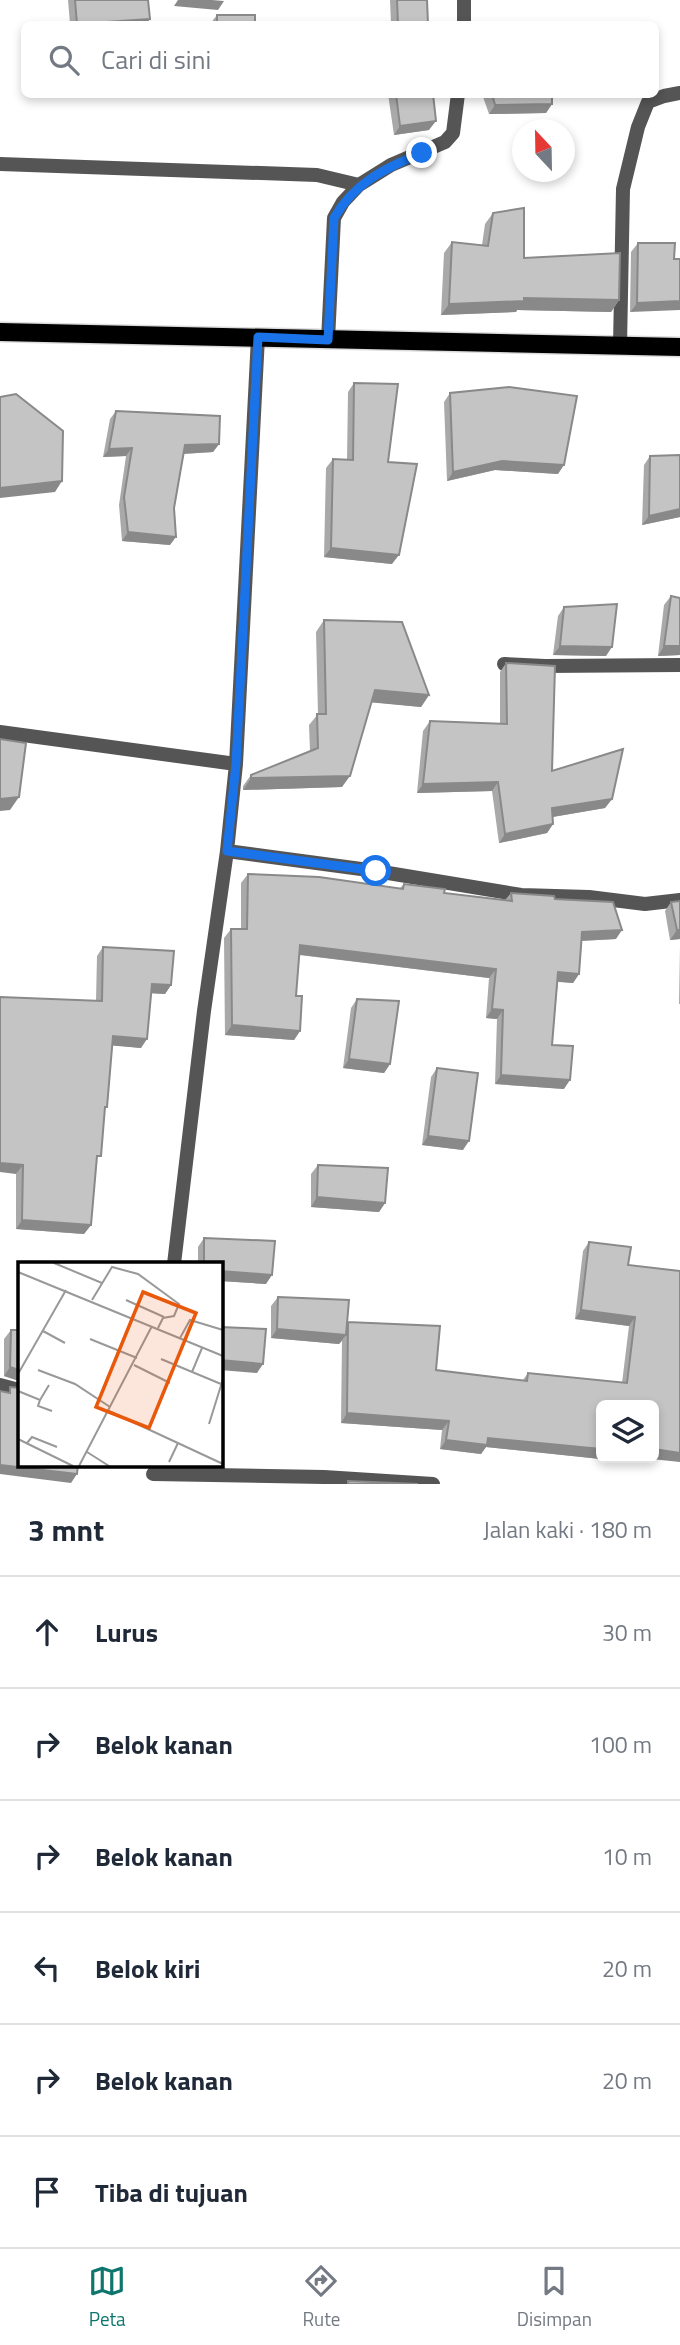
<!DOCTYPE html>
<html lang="id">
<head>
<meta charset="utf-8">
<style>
	body { margin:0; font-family:"Titillium Web",sans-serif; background:#f6f6f7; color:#1f2937 }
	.controls { position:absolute; right:21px; bottom:21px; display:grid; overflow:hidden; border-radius:10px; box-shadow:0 4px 10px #0003 }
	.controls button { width:63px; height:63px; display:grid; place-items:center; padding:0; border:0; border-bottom:2px solid #e0e1e3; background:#fff; color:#1f2937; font:35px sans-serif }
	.compass { position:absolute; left:512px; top:119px; width:63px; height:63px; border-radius:50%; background:#fff; box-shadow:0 4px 10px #0003; rotate:338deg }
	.stop { position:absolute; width:21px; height:21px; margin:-16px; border:5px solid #1a73e8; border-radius:50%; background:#fff }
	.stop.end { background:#1a73e8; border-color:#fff; box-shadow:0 2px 7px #0008 }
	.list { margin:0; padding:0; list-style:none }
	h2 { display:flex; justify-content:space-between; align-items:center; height:91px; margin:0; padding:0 28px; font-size:30px }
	h2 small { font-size:23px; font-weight:400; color:#747a83 }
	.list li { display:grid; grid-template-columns:46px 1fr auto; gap:21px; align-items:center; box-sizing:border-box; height:112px; padding:0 28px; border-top:2px solid #e0e1e3 }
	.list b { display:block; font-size:26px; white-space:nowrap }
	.list em { font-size:23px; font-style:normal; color:#747a83 }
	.icon { flex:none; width:38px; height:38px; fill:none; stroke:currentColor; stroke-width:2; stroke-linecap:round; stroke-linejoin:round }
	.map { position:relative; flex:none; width:680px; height:1484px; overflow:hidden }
	.search { position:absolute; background:#fff; box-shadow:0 4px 10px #0003; left:21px; right:21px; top:21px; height:77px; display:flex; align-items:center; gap:18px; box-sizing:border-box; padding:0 24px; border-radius:10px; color:#747a83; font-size:26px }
	.sheet { height:763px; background:#fff }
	nav { display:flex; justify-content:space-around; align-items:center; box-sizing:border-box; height:98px; border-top:2px solid #e0e1e3; background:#fff; font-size:19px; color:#747a83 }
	nav a { display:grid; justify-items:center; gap:4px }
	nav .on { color:#0f766e }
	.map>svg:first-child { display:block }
</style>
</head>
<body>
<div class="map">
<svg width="680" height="1484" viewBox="0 0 680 1484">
	<rect width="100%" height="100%" fill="#fff"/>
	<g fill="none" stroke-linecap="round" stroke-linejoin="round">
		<g stroke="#dbdbdb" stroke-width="21">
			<path id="primary" d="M 0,332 L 680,347"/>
		</g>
		<path stroke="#555" stroke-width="14" d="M 464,0 L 464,24
			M 0,164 L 317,175 L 359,185
			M 328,340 L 334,218 L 343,202 L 359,185 L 391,165 L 445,142 L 453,133 L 458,94
			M 620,346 L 623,189 L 638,127 L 648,102 L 664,96 L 680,93
			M 504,664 L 545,666 L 680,665
			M 0,732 L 236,764
			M 227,851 L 376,871 L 521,895 L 589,897 L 645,904 L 680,900
			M 174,1264 L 204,1011 L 227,851 L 236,764 L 258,337
			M 0,1385 L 19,1390
			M 153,1474 L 324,1477 L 433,1484"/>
		<use href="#primary" stroke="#000" stroke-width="18"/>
	</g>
	<path fill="#a9a9a9" d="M 68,0 L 148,0 L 146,24 L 70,24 Z
		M 390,0 L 427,0 L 428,24 L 391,24 Z
		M 217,15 L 255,24 L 210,24 Z
		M 388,94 L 433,94 L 429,130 L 394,135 Z
		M 482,94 L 552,94 L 552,104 L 546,113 L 489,114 Z
		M 493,213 L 524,258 L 619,300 L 611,312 L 517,310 L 516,312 L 441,315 L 444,253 L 452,242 L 482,245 L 485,224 Z
		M 638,243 L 674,259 L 630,312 L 631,252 Z
		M 354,383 L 388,462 L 392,564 L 324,557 L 326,468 L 333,459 L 347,460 L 348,392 Z
		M 450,393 L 558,474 L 495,470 L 447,481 L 444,402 Z
		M 116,411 L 219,444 L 213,452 L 184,454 L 174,508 L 170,545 L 122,541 L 119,505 L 126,456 L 103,457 L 110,419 Z
		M 680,455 L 680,517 L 642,525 L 644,465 L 650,456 Z
		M 671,596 L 680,655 L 658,656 L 664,605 Z
		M 564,607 L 606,656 L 553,655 L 558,616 Z
		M 324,620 L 429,695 L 421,707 L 372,702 L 342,787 L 243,790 L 243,786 L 251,775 L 310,751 L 309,725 L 318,714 L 316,632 Z
		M 506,663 L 552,771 L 612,799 L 605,808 L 553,817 L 553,824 L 547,833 L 499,843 L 492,791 L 417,793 L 423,731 L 430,721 L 500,724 L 500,672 Z
		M 248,874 L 400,888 L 404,884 L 444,893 L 505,900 L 511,893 L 555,899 L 616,939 L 582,941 L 579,974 L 573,983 L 558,982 L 552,1045 L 564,1089 L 495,1084 L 497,1019 L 486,1018 L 489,978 L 299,955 L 296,996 L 300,1031 L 294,1040 L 225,1035 L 224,938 L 231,929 L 241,929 L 241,883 Z
		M 671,902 L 680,939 L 670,940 L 665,911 Z
		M 680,946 L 680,1004 L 679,1004 Z
		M 103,947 L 171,985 L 165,994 L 151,993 L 141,1048 L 112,1045 L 104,1110 L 96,1163 L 91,1225 L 84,1234 L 16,1229 L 16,1174 L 96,1001 L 97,956 Z
		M 357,999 L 390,1064 L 384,1073 L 343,1068 L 351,1008 Z
		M 437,1068 L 463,1150 L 422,1145 L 431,1077 Z
		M 318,1165 L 385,1203 L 379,1212 L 311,1207 L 311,1174 Z
		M 204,1238 L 266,1284 L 220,1281 L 220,1264 L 198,1264 L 198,1247 Z
		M 589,1242 L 628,1265 L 654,1405 L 601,1458 L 632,1458 L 629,1462 L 486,1447 L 481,1454 L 440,1449 L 442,1430 L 341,1423 L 342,1341 L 339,1344 L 271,1338 L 271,1306 L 278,1297 L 347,1324 L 348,1322 L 436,1370 L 523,1380 L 528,1373 L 622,1383 L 629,1326 L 575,1319 L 583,1251 Z
		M 11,1330 L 19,1330 L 19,1381 L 4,1376 L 4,1339 Z"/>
	<path fill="#898989" d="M 178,0 L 212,0 L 224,1 L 218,10 L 174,6 Z
		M 150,19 L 146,24 L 80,24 Z
		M 552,104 L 546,113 L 489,114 L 495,105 Z
		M 436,121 L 429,130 L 394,135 L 400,126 Z
		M 524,298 L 619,300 L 611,312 L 517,310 L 516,312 L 441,315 L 449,304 Z
		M 680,301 L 680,310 L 630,312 L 637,303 Z
		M 219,444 L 213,452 L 179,454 L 185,445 Z
		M 132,448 L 126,456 L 103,457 L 109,449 Z
		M 502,461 L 564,465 L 558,474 L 495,470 L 447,481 L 453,472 Z
		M 62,481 L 55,492 L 0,498 L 0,488 Z
		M 680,509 L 680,517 L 642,525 L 649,516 Z
		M 128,532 L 176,537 L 170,545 L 122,541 Z
		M 331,548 L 399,555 L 392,564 L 324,557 Z
		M 560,646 L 612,647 L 606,656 L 553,655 Z
		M 664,646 L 680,646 L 680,655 L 658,656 Z
		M 375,690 L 429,695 L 421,707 L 367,702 Z
		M 350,776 L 342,787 L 243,790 L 251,778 Z
		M 498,782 L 492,791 L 417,793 L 423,784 Z
		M 19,797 L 10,810 L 0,811 L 0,799 Z
		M 612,799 L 605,808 L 546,818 L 552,808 Z
		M 553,824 L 547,833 L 499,843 L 505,834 Z
		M 622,930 L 616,939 L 576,941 L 582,932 Z
		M 677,930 L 680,930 L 680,939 L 670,940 Z
		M 300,945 L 496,969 L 489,978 L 294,954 Z
		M 558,972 L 579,974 L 573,983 L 552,981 Z
		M 152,984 L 171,985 L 165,994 L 146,993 Z
		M 492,1009 L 503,1010 L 497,1019 L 486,1018 Z
		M 232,1025 L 300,1031 L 294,1040 L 225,1035 Z
		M 113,1036 L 147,1039 L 141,1048 L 106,1045 Z
		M 349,1059 L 390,1064 L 384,1073 L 343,1068 Z
		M 501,1075 L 570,1080 L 564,1089 L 495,1084 Z
		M 428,1136 L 469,1141 L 463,1150 L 422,1145 Z
		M 0,1163 L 23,1165 L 16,1174 L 0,1172 Z
		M 317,1197 L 385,1203 L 379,1212 L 311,1207 Z
		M 22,1220 L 91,1225 L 84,1234 L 16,1229 Z
		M 220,1271 L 272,1275 L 266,1284 L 220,1281 Z
		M 581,1310 L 635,1317 L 629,1326 L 575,1319 Z
		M 277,1329 L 346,1335 L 339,1344 L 271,1338 Z
		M 220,1360 L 263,1364 L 257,1373 L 220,1370 Z
		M 10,1367 L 19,1370 L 19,1381 L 4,1376 Z
		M 347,1413 L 449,1421 L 442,1430 L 341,1423 Z
		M 488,1438 L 601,1449 L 601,1458 L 632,1458 L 629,1462 L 486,1447 L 481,1454 L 440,1449 L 446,1440 Z
		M 654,1449 L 680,1453 L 680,1462 L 642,1458 L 654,1458 Z
		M 1,1465 L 77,1474 L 71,1483 L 0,1474 L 0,1466 Z"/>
	<path fill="#c4c4c4" stroke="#898989" stroke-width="2" d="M 75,0 L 148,0 L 150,19 L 77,24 Z
		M 397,0 L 427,0 L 428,24 L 398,24 Z
		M 217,15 L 255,15 L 255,24 L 217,24 Z
		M 396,94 L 433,94 L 436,121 L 400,126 Z
		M 492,94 L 552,94 L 552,104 L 495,105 Z
		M 524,208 L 524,258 L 620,253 L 619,300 L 524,298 L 524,301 L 449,304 L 452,242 L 488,246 L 493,213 Z
		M 638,243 L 675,243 L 674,259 L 680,259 L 680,301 L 637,303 Z
		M 354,383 L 398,384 L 388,462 L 417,464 L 399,555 L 331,548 L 333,459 L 353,460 Z
		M 509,387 L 577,396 L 564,465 L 502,461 L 453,472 L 450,393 Z
		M 16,394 L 63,431 L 62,481 L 0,488 L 0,397 Z
		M 116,411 L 220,416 L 219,444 L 185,445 L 174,508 L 176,537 L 128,532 L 124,497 L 132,448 L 109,449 Z
		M 680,455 L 680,509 L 649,516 L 650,456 Z
		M 671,596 L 680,598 L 680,646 L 664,646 Z
		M 617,604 L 612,647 L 560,646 L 564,607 Z
		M 324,620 L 402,622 L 429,695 L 375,690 L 350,776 L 251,778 L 251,775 L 318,748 L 317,714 L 326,714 Z
		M 506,663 L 555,666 L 552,771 L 623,749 L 612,799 L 552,808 L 553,824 L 505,834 L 498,782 L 423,784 L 430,721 L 507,724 Z
		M 0,739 L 26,743 L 19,797 L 0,799 Z
		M 248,874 L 319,877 L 403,889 L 404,884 L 445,889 L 444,893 L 512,901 L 511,893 L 554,896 L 555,899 L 613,902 L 622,930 L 582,932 L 579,974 L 558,972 L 552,1045 L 573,1046 L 570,1080 L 501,1075 L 503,1010 L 492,1009 L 496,969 L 300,945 L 296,996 L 302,996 L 300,1031 L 232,1025 L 231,929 L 247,929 Z
		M 680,901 L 680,930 L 677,930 L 671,902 Z
		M 103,947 L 174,951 L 171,985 L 152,984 L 147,1039 L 113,1036 L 107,1107 L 105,1107 L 101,1156 L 97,1156 L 91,1225 L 22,1220 L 23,1165 L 0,1163 L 0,997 L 102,1001 Z
		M 357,999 L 399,1001 L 390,1064 L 349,1059 Z
		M 437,1068 L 478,1073 L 469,1141 L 428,1136 Z
		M 318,1165 L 388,1168 L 385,1203 L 317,1197 Z
		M 204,1238 L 275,1241 L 272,1275 L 220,1271 L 220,1264 L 204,1264 Z
		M 589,1242 L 631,1247 L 628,1265 L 680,1271 L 680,1453 L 654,1449 L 654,1405 L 601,1405 L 601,1449 L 488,1438 L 487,1445 L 446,1440 L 449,1421 L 347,1413 L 348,1322 L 440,1326 L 436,1370 L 527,1381 L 528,1373 L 627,1383 L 635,1317 L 581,1310 Z
		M 278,1297 L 349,1300 L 346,1335 L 277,1329 Z
		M 220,1327 L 266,1329 L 263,1364 L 220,1360 Z
		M 11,1330 L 19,1330 L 19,1370 L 10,1367 Z
		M 10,1387 L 19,1388 L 19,1465 L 78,1465 L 77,1474 L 1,1465 L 0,1467 L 0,1391 L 10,1393 Z
		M 348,1481 L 418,1484 L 348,1484 Z"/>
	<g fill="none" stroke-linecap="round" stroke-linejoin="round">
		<path stroke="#1a73e8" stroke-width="9" d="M 376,871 L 227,851 L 236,764 L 258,337 L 328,340 L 334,218 C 354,183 385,168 422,153"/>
	</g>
	<g transform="translate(18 1262)">
		<rect width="205" height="205" fill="#fff"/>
		<path fill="none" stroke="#999" stroke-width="2" d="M 36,1 L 84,21M 0,10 L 205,94M 74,38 L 94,5 L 120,12 L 161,42 L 156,54 L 145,56 L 140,66M 108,38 L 146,55M 25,69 L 47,81M 162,76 L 172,58 L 205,68M 72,77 L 119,96M 143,97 L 203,122M 116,103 L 152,121M 20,108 L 57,122 L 92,145M 174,110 L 184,86M 0,112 L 48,28M 0,129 L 22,138 L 31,123M 22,138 L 20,144 L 34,149M 91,149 L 205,202M 191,162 L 205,117M 0,177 L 55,204M 9,181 L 14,175 L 39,185M 69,190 L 91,204M 151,200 L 160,181M 61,204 L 134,64"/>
		<path fill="#e8590c" fill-opacity="0.15" stroke="#e8590c" stroke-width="3.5" d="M 125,30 L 178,51 L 131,166 L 78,145 Z"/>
		<rect width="205" height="205" fill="none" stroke="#000" stroke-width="3.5"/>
	</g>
</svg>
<div class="controls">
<button><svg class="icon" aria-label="layers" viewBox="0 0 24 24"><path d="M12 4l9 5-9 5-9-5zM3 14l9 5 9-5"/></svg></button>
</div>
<svg class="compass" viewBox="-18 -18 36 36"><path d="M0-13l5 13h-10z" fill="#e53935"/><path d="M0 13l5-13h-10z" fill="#747a83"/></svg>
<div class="stop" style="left:376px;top:871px"></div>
<div class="stop end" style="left:422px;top:153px"></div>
<div class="search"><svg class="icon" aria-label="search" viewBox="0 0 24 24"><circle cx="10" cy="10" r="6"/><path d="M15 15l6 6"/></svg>Cari di sini</div>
</div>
<section class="sheet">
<h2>3 mnt<small>Jalan kaki · 180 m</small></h2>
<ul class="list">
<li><svg class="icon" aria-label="ahead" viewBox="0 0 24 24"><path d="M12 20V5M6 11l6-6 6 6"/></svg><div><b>Lurus</b></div><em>30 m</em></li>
<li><svg class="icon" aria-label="right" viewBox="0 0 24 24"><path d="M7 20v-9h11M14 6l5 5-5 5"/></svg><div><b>Belok kanan</b></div><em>100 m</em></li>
<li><svg class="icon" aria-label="right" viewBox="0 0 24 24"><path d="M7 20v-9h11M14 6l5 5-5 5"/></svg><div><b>Belok kanan</b></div><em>10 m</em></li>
<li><svg class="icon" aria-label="left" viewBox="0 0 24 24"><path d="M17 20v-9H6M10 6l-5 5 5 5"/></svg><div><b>Belok kiri</b></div><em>20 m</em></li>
<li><svg class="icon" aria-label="right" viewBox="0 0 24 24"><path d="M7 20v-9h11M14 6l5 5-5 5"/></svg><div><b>Belok kanan</b></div><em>20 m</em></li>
<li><svg class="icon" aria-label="arrive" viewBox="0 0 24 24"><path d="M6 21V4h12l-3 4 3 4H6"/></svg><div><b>Tiba di tujuan</b></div></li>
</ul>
</section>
<nav>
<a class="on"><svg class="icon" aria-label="map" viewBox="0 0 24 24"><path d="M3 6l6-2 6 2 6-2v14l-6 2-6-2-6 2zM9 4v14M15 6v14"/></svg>Peta</a>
<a><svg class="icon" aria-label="directions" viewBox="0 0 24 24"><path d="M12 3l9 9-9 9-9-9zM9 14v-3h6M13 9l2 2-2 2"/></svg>Rute</a>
<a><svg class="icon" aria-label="saved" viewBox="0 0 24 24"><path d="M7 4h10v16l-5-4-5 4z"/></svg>Disimpan</a>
</nav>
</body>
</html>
